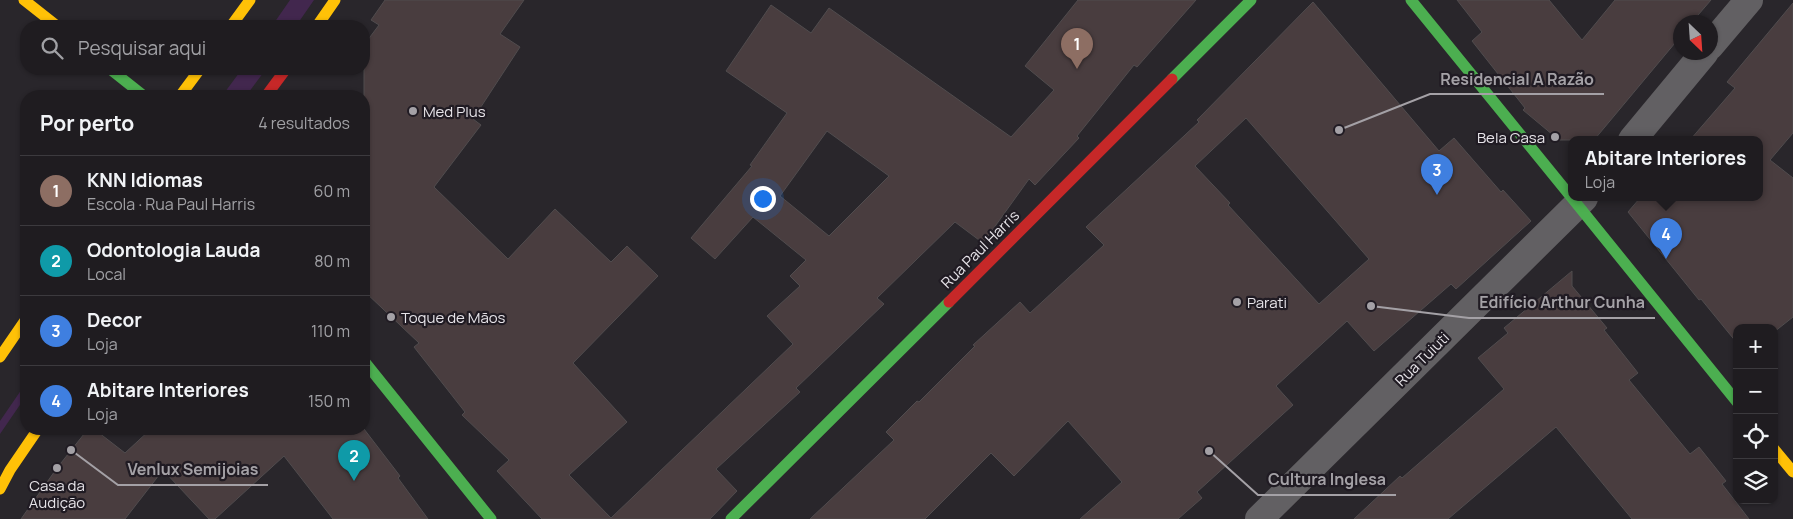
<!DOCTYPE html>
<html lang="pt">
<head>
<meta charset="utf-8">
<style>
	body { margin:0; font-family:Manrope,sans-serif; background:#272529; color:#f1f3f6 }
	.controls { position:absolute; right:15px; bottom:15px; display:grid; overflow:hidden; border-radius:10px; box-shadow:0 1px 4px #0004 }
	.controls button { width:45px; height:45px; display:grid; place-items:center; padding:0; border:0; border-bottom:1px solid #3c3a3e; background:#1f1c20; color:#f1f3f6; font:25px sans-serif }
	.compass { position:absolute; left:1673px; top:15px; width:45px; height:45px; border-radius:50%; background:#1f1c20; box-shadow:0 1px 4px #0004; rotate:155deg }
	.you { position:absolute; left:762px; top:198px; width:18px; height:18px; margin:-12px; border:4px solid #fff; border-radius:50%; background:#1a73e8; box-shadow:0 0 0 8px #1a73e833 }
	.badge { display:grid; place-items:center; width:32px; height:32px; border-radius:50%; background:#a4a1a6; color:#fff; font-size:16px; font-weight:700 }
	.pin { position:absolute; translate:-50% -41px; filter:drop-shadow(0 1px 2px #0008) }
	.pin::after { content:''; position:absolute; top:26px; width:18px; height:15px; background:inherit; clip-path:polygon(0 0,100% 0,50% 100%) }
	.popup { position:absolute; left:1568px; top:136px; width:195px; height:65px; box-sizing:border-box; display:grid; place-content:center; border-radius:10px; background:#1f1c20; filter:drop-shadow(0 1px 4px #0005); font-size:16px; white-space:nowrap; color:#a1a1a5 }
	.popup b { font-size:19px; color:#f1f3f6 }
	.popup::after { content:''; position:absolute; left:50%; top:100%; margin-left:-10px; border:10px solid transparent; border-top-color:#1f1c20 }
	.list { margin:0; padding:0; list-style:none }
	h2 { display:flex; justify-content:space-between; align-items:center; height:65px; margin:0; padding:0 20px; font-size:21px }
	h2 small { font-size:16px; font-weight:400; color:#a1a1a5 }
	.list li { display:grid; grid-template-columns:32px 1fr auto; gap:15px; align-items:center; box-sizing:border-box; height:70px; padding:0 20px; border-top:1px solid #3c3a3e }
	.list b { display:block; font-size:19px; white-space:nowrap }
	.list p { margin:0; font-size:16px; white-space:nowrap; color:#a1a1a5 }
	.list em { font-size:16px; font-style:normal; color:#a1a1a5 }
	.icon { flex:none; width:28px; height:28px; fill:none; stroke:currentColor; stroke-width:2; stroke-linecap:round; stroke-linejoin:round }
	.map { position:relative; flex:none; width:1793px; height:519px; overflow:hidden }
	.search { position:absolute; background:#1f1c20; box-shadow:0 1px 4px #0004; left:20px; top:20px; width:350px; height:55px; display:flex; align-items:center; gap:12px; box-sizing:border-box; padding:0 18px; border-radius:20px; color:#a1a1a5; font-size:19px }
	.panel { position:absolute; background:#1f1c20; box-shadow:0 1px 4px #0004; left:20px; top:90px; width:350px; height:345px; border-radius:20px }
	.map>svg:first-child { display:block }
</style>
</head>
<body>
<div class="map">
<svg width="1793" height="519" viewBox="0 0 1793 519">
	<rect width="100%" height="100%" fill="#29262b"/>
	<path fill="#42274e" d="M 290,0 L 314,0 L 296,26 L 272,26 Z
		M 242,69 L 266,69 L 246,96 L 222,96 Z
		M 26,383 L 26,396 L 0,434 L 0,421 Z"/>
	<path fill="#493d3f" stroke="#504c4e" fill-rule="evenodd" d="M 385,0 L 524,0 L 500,34 L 520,47 L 473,119 L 481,125 L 434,187 L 508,259 L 555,209 L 611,262 L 627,246 L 658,276 L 573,363 L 627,422 L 569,475 L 611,518 L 793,344 L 767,316 L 800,286 L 790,276 L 806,260 L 753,217 L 715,259 L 691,238 L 752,166 L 750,165 L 787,113 L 726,71 L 771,5 L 811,33 L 829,8 L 1011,137 L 1054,90 L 1025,66 L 1078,0 L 1196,0 L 1137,67 L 1134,65 L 1077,136 L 1079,138 L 1035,185 L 1029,179 L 983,243 L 955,222 L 877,298 L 884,304 L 796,388 L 800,392 L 716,469 L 737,491 L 710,519 L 542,519 L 497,471 L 509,460 L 462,415 L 465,412 L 414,347 L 419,343 L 364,291 L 364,45 L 379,25 L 371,20 ZM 827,131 L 889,176 L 829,236 L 780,196 Z
		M 1457,0 L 1549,0 L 1582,40 L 1615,0 L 1711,0 L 1692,22 L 1680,22 L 1680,37 L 1594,140 L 1559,140 L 1523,110 L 1525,108 L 1472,41 L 1482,32 Z
		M 1313,2 L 1439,151 L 1454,138 L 1501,192 L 1503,190 L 1531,221 L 1456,289 L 1451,284 L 1374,351 L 1347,321 L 1276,386 L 1293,405 L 1197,492 L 1202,498 L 1178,519 L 1080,519 L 1122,482 L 1068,421 L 1014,476 L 991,453 L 925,519 L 810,519 L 894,440 L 886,432 L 917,401 L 919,402 L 975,346 L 973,345 L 1020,302 L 1030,313 L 1104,245 L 1086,227 L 1199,122 L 1197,120 ZM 1246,118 L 1369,259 L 1319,304 L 1228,205 L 1230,203 L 1195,166 Z
		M 1793,3 L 1793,133 L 1770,160 L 1793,178 L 1793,317 L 1774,332 L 1774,328 L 1737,328 L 1737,343 L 1701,299 L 1699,300 L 1628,212 L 1640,198 L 1760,198 L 1760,140 L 1690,140 L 1735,88 L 1727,82 Z
		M 1572,271 L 1572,286 L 1607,328 L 1604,330 L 1638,373 L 1629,380 L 1690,454 L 1699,447 L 1726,481 L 1722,484 L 1749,519 L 1632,519 L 1556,427 L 1448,519 L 1354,519 L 1400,476 L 1402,478 L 1504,389 L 1478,358 L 1508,333 L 1504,328 Z
		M 88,429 L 94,429 L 125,453 L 151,429 L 364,429 L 400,476 L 398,478 L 428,519 L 333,519 L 284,456 L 215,519 L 209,519 L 163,470 L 125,519 L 21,519 L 57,468 Z"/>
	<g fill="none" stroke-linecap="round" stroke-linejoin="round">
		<path stroke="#626063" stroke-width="28" d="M 1710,46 L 1749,0
			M 1632,140 L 1705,52
			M 1259,519 L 1584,198"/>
		<path stroke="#4caf50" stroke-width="11" d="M 1411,0 L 1572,198
			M 110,69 L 144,96
			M 1172,79 L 1251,0
			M 1572,198 L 1737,402
			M 364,361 L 491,519
			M 731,519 L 949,302"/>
		<path stroke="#ffc107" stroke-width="11" d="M 24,0 L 57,26
			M 231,26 L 250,0
			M 317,26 L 335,0
			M 180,96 L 200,69
			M 0,357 L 26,319
			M 1774,449 L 1793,472
			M 0,489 L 10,470 L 38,429"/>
		<path stroke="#c62828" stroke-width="11" d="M 266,96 L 286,69
			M 949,302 L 1172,79"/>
	</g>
	<g fill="#a4a1a6" stroke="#201b23" stroke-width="2">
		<circle cx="413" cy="111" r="5"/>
		<circle cx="1555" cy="137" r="5"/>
		<circle cx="1237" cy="302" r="5"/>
		<circle cx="391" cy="317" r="5"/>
		<circle cx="57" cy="468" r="5"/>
	</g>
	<g text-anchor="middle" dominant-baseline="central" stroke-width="4.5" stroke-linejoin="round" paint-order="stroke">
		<g font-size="15" fill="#e6e3e8" stroke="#201b23" text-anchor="start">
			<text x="423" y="111">Med Plus</text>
			<text x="1545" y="137" text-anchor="end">Bela Casa</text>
			<text x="1247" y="302">Parati</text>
			<text x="401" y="317">Toque de Mãos</text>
			<text x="57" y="485" text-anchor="middle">Casa da<tspan x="57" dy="17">Audição</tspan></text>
		</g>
		<g font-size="15" fill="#e6e3e8" stroke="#201b23">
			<text transform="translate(980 249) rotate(-45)">Rua Paul Harris</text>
			<text transform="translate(1422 359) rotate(-45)">Rua Tuiuti</text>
		</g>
	</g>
	<path fill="none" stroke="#a4a1a6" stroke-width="2" d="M1339 130L1430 94H1604M1371 306L1469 318H1655M71 450L118 485H268M1209 451L1258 495H1396"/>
	<g fill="#a4a1a6" stroke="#201b23" stroke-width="2">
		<circle cx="1339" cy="130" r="5"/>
		<circle cx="1371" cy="306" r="5"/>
		<circle cx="71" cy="450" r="5"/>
		<circle cx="1209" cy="451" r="5"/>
	</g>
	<g font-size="16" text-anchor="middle" font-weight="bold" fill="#a4a1a6" stroke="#201b23" stroke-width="4.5" stroke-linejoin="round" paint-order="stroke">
		<text x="1517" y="85">Residencial A Razão</text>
		<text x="1562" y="308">Edifício Arthur Cunha</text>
		<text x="193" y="475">Venlux Semijoias</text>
		<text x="1327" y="485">Cultura Inglesa</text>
	</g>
</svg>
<div class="controls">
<button>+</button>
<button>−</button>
<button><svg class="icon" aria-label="locate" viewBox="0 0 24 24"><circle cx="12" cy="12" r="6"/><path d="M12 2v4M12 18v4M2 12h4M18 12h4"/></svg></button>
<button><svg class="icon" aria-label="layers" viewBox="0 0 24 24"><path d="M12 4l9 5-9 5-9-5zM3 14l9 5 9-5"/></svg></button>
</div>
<svg class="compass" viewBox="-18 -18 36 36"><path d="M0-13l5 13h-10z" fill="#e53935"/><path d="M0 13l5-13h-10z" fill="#a1a1a5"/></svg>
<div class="you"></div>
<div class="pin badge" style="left:1077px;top:69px;background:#8d6e63">1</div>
<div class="pin badge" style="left:354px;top:481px;background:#0f9aa8">2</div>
<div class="pin badge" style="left:1437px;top:195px;background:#3f7fe0">3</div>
<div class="pin badge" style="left:1666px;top:259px;background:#3f7fe0">4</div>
<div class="popup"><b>Abitare Interiores</b>Loja</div>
<div class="search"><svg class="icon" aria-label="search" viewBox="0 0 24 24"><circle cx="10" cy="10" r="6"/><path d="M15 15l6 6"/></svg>Pesquisar aqui</div>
<section class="panel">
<h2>Por perto<small>4 resultados</small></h2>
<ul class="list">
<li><span class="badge" style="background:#8d6e63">1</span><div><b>KNN Idiomas</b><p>Escola · Rua Paul Harris</p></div><em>60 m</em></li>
<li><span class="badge" style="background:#0f9aa8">2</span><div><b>Odontologia Lauda</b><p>Local</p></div><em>80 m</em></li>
<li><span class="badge" style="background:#3f7fe0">3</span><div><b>Decor</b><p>Loja</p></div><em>110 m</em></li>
<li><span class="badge" style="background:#3f7fe0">4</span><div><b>Abitare Interiores</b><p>Loja</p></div><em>150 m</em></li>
</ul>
</section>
</div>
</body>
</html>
